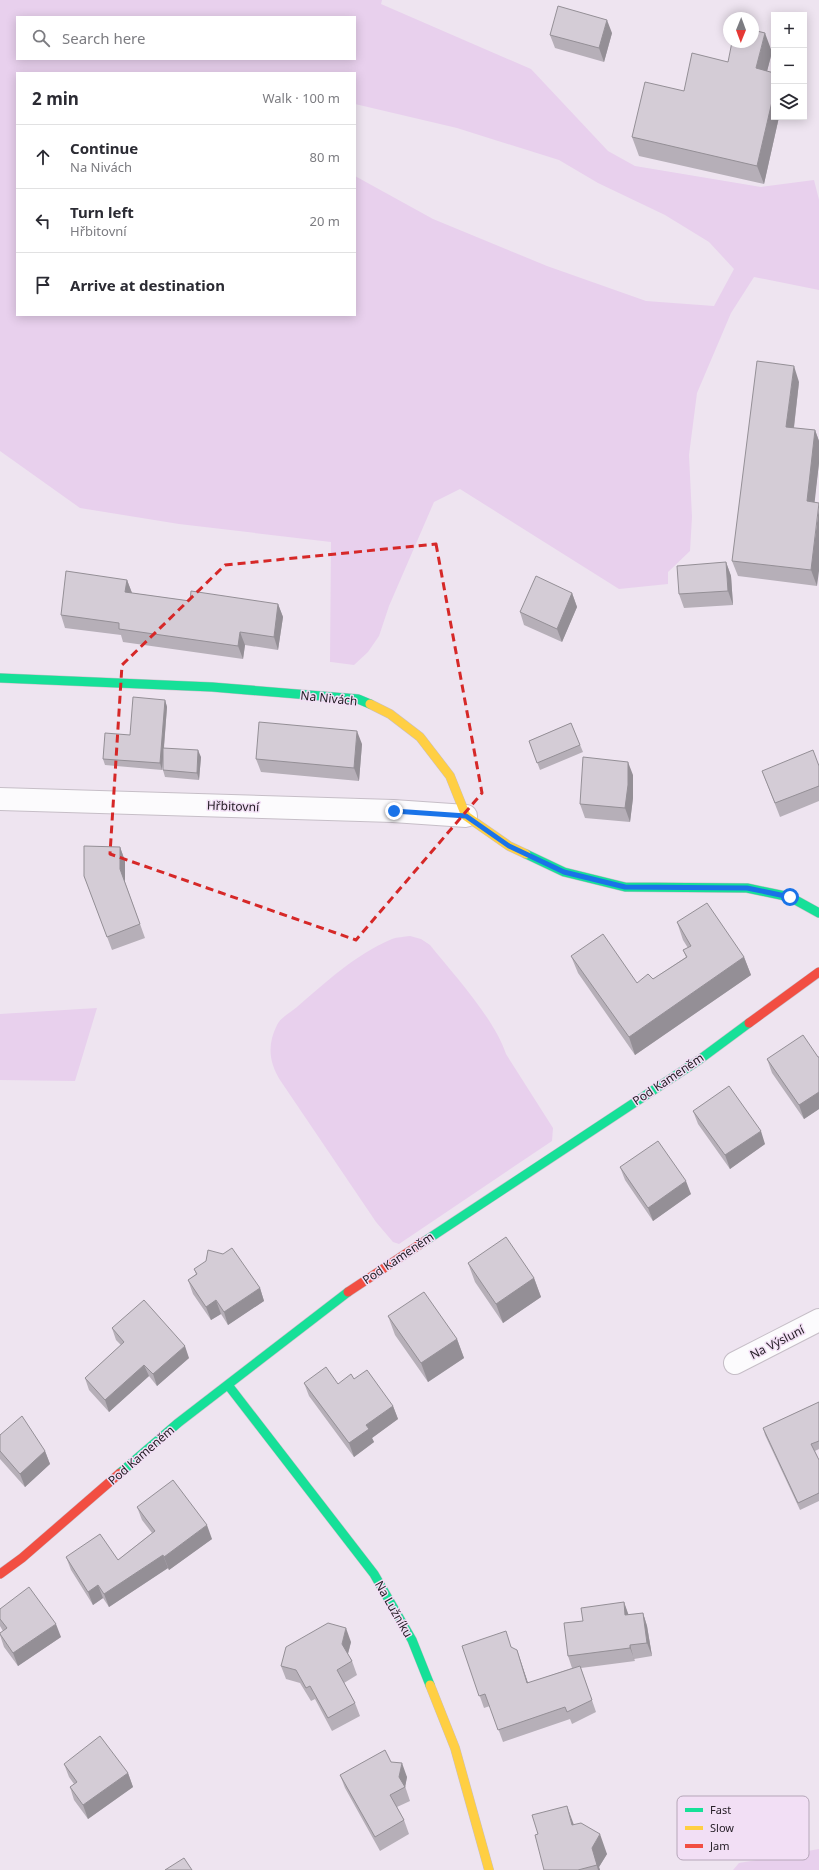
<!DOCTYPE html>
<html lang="en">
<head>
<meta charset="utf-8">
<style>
	body { margin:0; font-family:"Noto Sans",sans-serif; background:#f2f2f3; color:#2b2b33 }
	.controls { position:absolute; right:12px; top:12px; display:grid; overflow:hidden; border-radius:0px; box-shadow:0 2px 10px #0003 }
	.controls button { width:36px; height:36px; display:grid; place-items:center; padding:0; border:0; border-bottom:1px solid #e1e1e2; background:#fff; color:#2b2b33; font:20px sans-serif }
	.compass { position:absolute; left:723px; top:12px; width:36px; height:36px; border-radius:50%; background:#fff; box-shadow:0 2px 10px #0003; rotate:181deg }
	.stop { position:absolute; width:12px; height:12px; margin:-9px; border:3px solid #1a73e8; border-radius:50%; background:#fff }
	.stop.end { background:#1a73e8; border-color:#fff; box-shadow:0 1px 4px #0008 }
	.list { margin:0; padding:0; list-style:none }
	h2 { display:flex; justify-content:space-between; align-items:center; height:52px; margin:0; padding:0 16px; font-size:17px }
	h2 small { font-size:13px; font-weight:400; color:#7c7c81 }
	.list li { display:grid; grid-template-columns:26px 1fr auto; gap:12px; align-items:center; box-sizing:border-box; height:64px; padding:0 16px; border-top:1px solid #e1e1e2 }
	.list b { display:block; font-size:15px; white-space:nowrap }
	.list p { margin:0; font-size:13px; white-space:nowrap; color:#7c7c81 }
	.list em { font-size:13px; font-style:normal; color:#7c7c81 }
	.icon { flex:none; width:22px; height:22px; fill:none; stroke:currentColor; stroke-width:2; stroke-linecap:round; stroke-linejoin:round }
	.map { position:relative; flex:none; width:819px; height:1870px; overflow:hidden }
	.search { position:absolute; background:#fff; box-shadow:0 2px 10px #0003; left:16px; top:16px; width:340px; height:44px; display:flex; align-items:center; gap:10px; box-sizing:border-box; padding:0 14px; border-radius:0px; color:#7c7c81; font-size:15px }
	.panel { position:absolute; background:#fff; box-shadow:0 2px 10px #0003; left:16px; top:72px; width:340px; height:244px; border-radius:0px }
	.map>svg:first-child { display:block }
</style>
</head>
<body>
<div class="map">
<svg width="819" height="1870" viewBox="0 0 819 1870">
	<rect width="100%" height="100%" fill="#eee4f0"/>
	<path fill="#e8d0ed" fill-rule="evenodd" d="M 0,0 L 382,0 L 381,4 L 531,69 L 608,151 L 635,166 L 761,187 L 814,180 L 819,200 L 819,290 L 754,277 L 731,313 L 697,393 L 689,455 L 692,517 L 690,551 L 668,572 L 668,584 L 619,589 L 460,489 L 434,502 L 389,606 L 379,636 L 368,652 L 354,665 L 331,662 L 330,662 L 331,542 L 179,524 L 80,508 L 0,451 ZM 17,17 L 355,17 L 355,59 L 17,59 ZM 17,73 L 355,73 L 355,104 L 457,128 L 559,160 L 598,183 L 665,215 L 709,242 L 734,269 L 714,306 L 646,301 L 547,266 L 433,219 L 355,176 L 355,315 L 17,315 Z
		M 410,936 L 421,939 L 430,945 C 454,975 494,1018 506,1054 L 553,1128 L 552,1141 L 399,1244 L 393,1242 L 376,1222 L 280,1080 C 269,1062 267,1045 277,1025 C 280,1018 291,1012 297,1007 C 326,982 356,954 392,939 C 397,937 404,937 410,936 Z
		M 97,1008 L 75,1081 L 0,1080 L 0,1014 Z
		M 819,1849 L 819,1870 L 733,1870 L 739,1863 Z"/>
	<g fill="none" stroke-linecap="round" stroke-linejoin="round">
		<g stroke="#c6bec7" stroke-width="24">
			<path id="street" d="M 0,799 L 393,811 L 466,816
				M 735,1363 L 819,1320"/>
		</g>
		<g stroke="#c6bec7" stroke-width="10">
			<path id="fast" d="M 0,678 L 212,687 L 358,699 L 370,704
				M 526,854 L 564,872 L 625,887 L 747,888 L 790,897 L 819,913
				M 425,1241 L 699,1060 L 749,1023
				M 228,1385 L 374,1574 L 412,1640 L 430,1685
				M 120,1473 L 178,1423 L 348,1292"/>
		</g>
		<g stroke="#c6bec7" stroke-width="10">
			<path id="slow" d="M 370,704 L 390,714 L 420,737 L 450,776 L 466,816 L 509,846 L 526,854
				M 430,1685 L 455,1748 L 489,1870"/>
		</g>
		<g stroke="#c6bec7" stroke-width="10">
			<path id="jam" d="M 749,1023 L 819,972
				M 348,1292 L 425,1241
				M 0,1574 L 22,1558 L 120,1473"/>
		</g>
		<use href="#street" stroke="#fcfbfd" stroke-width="22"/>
		<use href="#fast" stroke="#16e098" stroke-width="9"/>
		<use href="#slow" stroke="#ffcf43" stroke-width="9"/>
		<use href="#jam" stroke="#f24e42" stroke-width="9"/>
	</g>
	<path fill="#b6afb8" d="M 612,33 L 604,62 L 555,48 L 550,35 Z
		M 772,52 L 767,71 L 774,117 L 779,117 L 764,184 L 639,156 L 632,137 L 684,91 L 728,62 Z
		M 799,382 L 794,428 L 815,430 L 819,441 L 819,463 L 814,502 L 817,586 L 738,576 L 732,561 Z
		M 726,562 L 731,576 L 733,605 L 684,608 L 679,594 Z
		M 127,580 L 132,593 L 190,601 L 278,604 L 283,617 L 278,650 L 245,645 L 243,659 L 123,642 L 121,635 L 65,628 L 61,615 Z
		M 572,593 L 577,607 L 562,642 L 524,625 L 520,612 Z
		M 165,700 L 167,707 L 164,748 L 201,757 L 199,780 L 165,777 L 163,770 L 163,759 L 162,770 L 105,765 L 103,759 L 130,735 Z
		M 571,723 L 583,752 L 540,770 L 529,741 Z
		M 362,744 L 359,781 L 261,772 L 256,759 Z
		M 819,766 L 819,801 L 780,817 L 762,771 Z
		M 633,775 L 633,798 L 630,822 L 585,818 L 580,804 Z
		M 120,847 L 125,861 L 125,882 L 145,938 L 112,950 L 84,876 Z
		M 677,922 L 744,957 L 751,975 L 635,1055 L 578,973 L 571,956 L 637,983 L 653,979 L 686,957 L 683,950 L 688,948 L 683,940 Z
		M 818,1057 L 819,1057 L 819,1109 L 804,1119 L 772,1073 L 767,1059 Z
		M 693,1111 L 765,1144 L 730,1169 L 698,1124 Z
		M 620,1167 L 691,1194 L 653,1221 L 625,1180 Z
		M 468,1263 L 534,1278 L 541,1297 L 503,1323 L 475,1282 Z
		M 194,1269 L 260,1288 L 264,1301 L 228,1325 L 221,1314 L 211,1320 L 193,1294 L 188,1280 L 196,1274 Z
		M 388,1316 L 457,1339 L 464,1358 L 428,1382 L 395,1335 Z
		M 112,1328 L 189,1358 L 157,1386 L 149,1376 L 109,1412 L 89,1390 L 85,1378 L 121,1345 L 116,1340 Z
		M 354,1379 L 393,1406 L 398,1419 L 372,1438 L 374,1442 L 354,1457 L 309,1396 L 304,1383 L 338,1384 Z
		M 819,1402 L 819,1449 L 815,1451 L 819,1460 L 819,1501 L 800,1510 L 765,1435 L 763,1428 Z
		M 0,1435 L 45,1451 L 50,1464 L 25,1487 L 0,1459 Z
		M 137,1507 L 212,1539 L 169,1570 L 168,1568 L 109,1607 L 103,1598 L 93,1605 L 71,1570 L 66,1557 L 118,1560 L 152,1533 L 142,1520 Z
		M 624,1602 L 628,1615 L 643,1613 L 647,1626 L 652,1656 L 634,1659 L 635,1661 L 581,1668 L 596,1712 L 572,1724 L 570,1719 L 503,1742 L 490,1706 L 484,1708 L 462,1646 L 511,1648 L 517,1650 L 528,1683 L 572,1668 L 568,1656 L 583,1621 Z
		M 0,1609 L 61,1637 L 18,1666 L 4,1647 L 0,1635 L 0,1633 L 3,1631 L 0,1626 Z
		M 351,1642 L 348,1654 L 352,1661 L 357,1675 L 344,1683 L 355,1703 L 360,1716 L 332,1731 L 315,1699 L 311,1701 L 300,1683 L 286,1679 L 281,1666 Z
		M 391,1762 L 407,1777 L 405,1786 L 410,1801 L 397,1807 L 404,1820 L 409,1834 L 380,1851 L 345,1788 L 340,1775 Z
		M 64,1764 L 128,1773 L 133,1787 L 88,1819 L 74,1800 L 70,1787 L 74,1784 L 69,1777 Z
		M 574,1825 L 607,1854 L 599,1867 L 600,1870 L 544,1870 Z"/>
	<path fill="#948f96" d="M 607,20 L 612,33 L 604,62 L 599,48 Z
		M 765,33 L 772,52 L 763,87 L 756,68 Z
		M 774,93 L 774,117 L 779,117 L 764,184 L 757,166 Z
		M 794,366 L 799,382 L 792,443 L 786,427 Z
		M 815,430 L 819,441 L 819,463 L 813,517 L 807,501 Z
		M 819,507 L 819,571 L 817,586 L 811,570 Z
		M 726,562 L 731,576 L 733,605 L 728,591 Z
		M 127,580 L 132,593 L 130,605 L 125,592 Z
		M 572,593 L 577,607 L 562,642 L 557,629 Z
		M 278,604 L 283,617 L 278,650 L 274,637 Z
		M 240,632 L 245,645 L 243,659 L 238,646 Z
		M 165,700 L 167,707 L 162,770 L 160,763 Z
		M 357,731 L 362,744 L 359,781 L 354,768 Z
		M 198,750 L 201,757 L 199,780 L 197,773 Z
		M 628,762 L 633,775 L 633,798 L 630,822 L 625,808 Z
		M 120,847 L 125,861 L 125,883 L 120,869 Z
		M 744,957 L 751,975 L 635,1055 L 629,1037 Z
		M 819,1092 L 819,1109 L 804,1119 L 799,1105 Z
		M 761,1131 L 765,1144 L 730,1169 L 725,1155 Z
		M 686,1181 L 691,1194 L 653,1221 L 648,1208 Z
		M 534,1278 L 541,1297 L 503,1323 L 496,1304 Z
		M 260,1288 L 264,1301 L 228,1325 L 224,1312 Z
		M 216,1300 L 221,1314 L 211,1320 L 206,1307 Z
		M 457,1339 L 464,1358 L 428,1382 L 421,1363 Z
		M 185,1346 L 189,1358 L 157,1386 L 153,1374 Z
		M 144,1365 L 149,1376 L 109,1412 L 105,1400 Z
		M 393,1406 L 398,1419 L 372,1438 L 374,1442 L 354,1457 L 349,1443 L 366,1425 Z
		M 45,1451 L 50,1464 L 25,1487 L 20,1474 Z
		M 207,1525 L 212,1539 L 169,1570 L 164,1557 Z
		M 163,1555 L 168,1568 L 109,1607 L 104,1594 Z
		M 98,1585 L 103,1598 L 93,1605 L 88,1592 Z
		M 624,1602 L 629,1616 L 625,1615 Z
		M 643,1613 L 647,1626 L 652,1656 L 647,1643 Z
		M 56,1624 L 61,1637 L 18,1666 L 13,1653 Z
		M 346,1628 L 351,1642 L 347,1657 L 342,1644 Z
		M 630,1645 L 634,1659 L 635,1661 L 630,1648 Z
		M 517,1650 L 532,1695 L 527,1683 Z
		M 402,1763 L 407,1777 L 405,1788 L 399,1777 Z
		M 128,1773 L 133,1787 L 88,1819 L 83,1805 Z
		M 567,1806 L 574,1825 L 572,1825 Z
		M 600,1834 L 607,1854 L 599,1867 L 600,1870 L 598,1870 L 592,1848 Z"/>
	<path fill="#d4ccd6" stroke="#948f96" d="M 558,6 L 607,20 L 599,48 L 550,35 Z
		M 753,30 L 765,33 L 756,68 L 774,73 L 774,93 L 757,166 L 632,137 L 645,82 L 684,91 L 692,53 L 728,62 L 732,42 L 753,42 Z
		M 757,361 L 794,366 L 786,427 L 815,430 L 807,501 L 819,503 L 811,570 L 732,561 Z
		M 726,562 L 728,591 L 679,594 L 677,566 Z
		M 66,571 L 127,580 L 125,592 L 190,601 L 191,591 L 278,604 L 274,637 L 240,632 L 238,646 L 119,629 L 119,623 L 61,615 Z
		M 536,576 L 572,593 L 557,629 L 520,612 Z
		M 133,697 L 165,700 L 160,763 L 103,759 L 105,733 L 130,735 Z
		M 259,722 L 357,731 L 354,768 L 256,759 Z
		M 571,723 L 580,745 L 537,763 L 529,741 Z
		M 163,748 L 198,750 L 197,773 L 163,770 Z
		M 813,750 L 819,766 L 819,786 L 775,803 L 762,771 Z
		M 583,757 L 628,762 L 628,785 L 625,808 L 580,804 Z
		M 84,846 L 120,847 L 120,869 L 140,924 L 107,937 L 84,876 Z
		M 707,903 L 744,957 L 629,1037 L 571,956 L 603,934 L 637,983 L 648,974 L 653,979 L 687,957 L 683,950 L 691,946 L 677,922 Z
		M 803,1035 L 818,1057 L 819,1057 L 819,1092 L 799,1105 L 767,1059 Z
		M 729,1086 L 761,1131 L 725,1155 L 693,1111 Z
		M 658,1141 L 686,1181 L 648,1208 L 620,1167 Z
		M 506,1237 L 534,1278 L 496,1304 L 468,1263 Z
		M 232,1248 L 260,1288 L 224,1312 L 216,1300 L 206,1307 L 188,1280 L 197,1274 L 194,1269 L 206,1261 L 208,1250 L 223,1254 Z
		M 424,1292 L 457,1339 L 421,1363 L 388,1316 Z
		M 144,1300 L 185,1346 L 153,1374 L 144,1365 L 105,1400 L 85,1378 L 124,1342 L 112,1328 Z
		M 326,1367 L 338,1384 L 351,1374 L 354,1379 L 367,1370 L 393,1406 L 366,1425 L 369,1429 L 349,1443 L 304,1383 Z
		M 819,1402 L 819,1441 L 811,1444 L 819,1460 L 819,1493 L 798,1503 L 763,1428 Z
		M 22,1416 L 45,1451 L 20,1474 L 0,1451 L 0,1435 Z
		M 173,1480 L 207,1525 L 164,1557 L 163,1555 L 104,1594 L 98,1585 L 88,1592 L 66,1557 L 100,1534 L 118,1560 L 155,1531 L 137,1507 Z
		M 29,1587 L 56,1624 L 13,1653 L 0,1634 L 0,1633 L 7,1628 L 0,1619 L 0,1609 Z
		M 624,1602 L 625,1615 L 643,1613 L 647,1643 L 630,1645 L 630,1648 L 568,1656 L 564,1623 L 583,1621 L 581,1608 Z
		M 328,1623 L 346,1628 L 342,1644 L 352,1661 L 337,1670 L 355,1703 L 328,1718 L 310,1686 L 306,1688 L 296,1670 L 281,1666 L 286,1647 Z
		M 506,1631 L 511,1647 L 517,1650 L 527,1683 L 580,1666 L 592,1700 L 567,1712 L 565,1707 L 498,1730 L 485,1694 L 479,1696 L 462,1646 Z
		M 100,1736 L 128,1773 L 83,1805 L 70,1787 L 77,1782 L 64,1764 Z
		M 385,1750 L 391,1762 L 402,1763 L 399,1777 L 405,1787 L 390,1795 L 404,1820 L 375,1837 L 340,1775 Z
		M 567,1806 L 572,1825 L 581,1823 L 600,1834 L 592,1848 L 597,1865 L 578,1870 L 544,1870 L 535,1835 L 538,1834 L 532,1815 Z
		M 184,1858 L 192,1870 L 165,1870 Z"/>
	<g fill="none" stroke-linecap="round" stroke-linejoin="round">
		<path stroke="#1a73e8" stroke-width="5" d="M 394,811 L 466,816 L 509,846 L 564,872 L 625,887 L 747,888 L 790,897"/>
	</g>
	<path fill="none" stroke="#d62828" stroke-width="3" stroke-dasharray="8 5" stroke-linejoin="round" d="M 436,544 L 482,793 L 356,940 L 110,854 L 122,665 L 225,565 Z"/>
	<g text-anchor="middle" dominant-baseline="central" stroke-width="3" stroke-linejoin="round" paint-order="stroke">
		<g font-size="12" fill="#272028" stroke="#f2dff5">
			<text transform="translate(329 698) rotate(6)">Na Nivách</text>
			<text transform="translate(233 806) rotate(2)">Hřbitovní</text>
			<text transform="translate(668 1079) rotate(-34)">Pod Kameněm</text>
			<text transform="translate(398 1258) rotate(-34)">Pod Kameněm</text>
			<text transform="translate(777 1342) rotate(-27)">Na Výsluní</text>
			<text transform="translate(141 1455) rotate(-41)">Pod Kameněm</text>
			<text transform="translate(394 1609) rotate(60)">Na Lužníku</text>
		</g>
	</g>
	<rect x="677" y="1796" width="132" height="64" rx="6" fill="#f2dff5" stroke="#b5a6b8" stroke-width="1"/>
	<rect x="685" y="1808" width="18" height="4" fill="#16e098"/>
	<rect x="685" y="1826" width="18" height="4" fill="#ffcf43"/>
	<rect x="685" y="1844" width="18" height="4" fill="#f24e42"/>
	<g font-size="11" fill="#272028">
		<text x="710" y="1814">Fast</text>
		<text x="710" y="1832">Slow</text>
		<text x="710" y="1850">Jam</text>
	</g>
</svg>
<div class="controls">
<button>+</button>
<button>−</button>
<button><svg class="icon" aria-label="layers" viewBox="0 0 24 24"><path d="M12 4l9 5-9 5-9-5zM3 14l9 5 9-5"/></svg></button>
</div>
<svg class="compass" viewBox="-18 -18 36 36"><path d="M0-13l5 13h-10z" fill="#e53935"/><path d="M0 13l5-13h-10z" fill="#7c7c81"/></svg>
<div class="stop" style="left:790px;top:897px"></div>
<div class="stop end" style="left:394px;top:811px"></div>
<div class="search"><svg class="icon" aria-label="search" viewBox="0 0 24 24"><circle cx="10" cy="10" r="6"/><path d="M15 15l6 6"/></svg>Search here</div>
<section class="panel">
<h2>2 min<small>Walk · 100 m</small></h2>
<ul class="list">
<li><svg class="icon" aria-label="ahead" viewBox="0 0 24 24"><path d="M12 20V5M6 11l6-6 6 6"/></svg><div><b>Continue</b><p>Na Nivách</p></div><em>80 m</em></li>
<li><svg class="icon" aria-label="left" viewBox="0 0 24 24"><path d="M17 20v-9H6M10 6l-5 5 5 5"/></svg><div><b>Turn left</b><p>Hřbitovní</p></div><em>20 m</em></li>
<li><svg class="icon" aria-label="arrive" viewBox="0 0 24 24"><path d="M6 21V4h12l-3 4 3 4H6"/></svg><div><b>Arrive at destination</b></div></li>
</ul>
</section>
</div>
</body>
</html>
